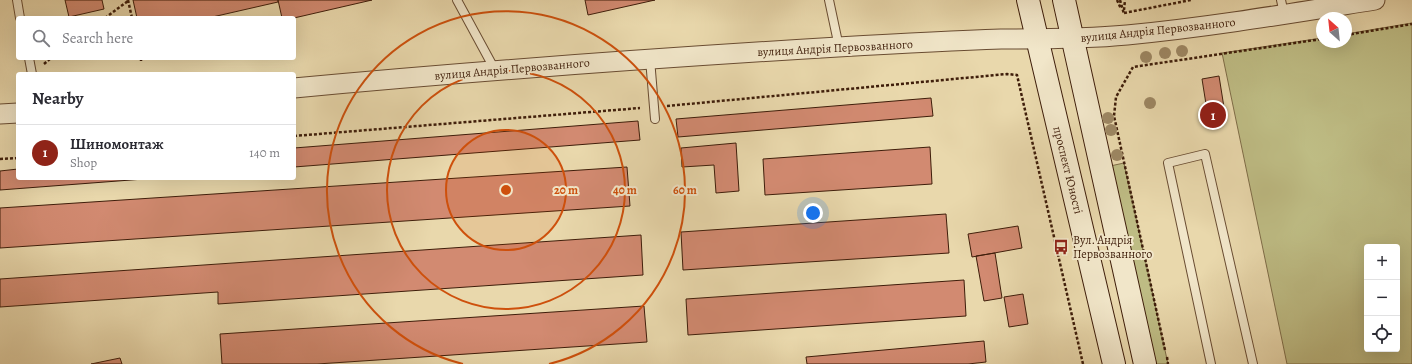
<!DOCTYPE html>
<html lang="en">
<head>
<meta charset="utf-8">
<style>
	body { margin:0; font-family:Alegreya,serif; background:#f7f7f7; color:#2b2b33 }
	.controls { position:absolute; right:12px; bottom:12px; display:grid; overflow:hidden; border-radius:4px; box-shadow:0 4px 16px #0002 }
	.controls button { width:36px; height:36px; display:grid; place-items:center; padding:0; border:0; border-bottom:1px solid #e1e1e2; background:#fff; color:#2b2b33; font:20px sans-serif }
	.compass { position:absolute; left:1316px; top:12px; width:36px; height:36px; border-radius:50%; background:#fff; box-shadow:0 4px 16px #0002; rotate:333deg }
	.you { position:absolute; left:813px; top:213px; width:14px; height:14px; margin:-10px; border:3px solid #fff; border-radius:50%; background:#1a73e8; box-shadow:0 0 0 6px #1a73e833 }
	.badge { display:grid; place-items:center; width:26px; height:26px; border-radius:50%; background:#8f2418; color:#fff; font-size:13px; font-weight:700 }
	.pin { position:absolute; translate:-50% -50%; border:2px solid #fff; box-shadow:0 1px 4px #0006 }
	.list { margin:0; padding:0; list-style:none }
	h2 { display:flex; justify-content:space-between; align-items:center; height:52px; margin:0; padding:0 16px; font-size:17px }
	h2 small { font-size:13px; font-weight:400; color:#7c7c81 }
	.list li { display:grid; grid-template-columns:26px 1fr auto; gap:12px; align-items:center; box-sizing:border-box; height:56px; padding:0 16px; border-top:1px solid #e1e1e2 }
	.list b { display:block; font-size:15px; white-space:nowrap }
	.list p { margin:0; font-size:13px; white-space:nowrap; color:#7c7c81 }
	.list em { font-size:13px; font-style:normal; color:#7c7c81 }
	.icon { flex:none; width:22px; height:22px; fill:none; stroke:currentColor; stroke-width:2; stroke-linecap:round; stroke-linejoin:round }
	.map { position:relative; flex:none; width:1412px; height:364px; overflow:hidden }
	.search { position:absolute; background:#fff; box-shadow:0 4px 16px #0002; left:16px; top:16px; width:280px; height:44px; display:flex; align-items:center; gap:10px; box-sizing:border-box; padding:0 14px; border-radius:4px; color:#7c7c81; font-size:15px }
	.panel { position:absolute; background:#fff; box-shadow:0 4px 16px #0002; left:16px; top:72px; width:280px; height:108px; border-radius:4px }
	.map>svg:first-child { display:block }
</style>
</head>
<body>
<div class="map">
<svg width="1412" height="364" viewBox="0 0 1412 364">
	<rect width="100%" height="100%" fill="#e9d8ac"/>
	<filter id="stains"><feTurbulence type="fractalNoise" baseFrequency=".005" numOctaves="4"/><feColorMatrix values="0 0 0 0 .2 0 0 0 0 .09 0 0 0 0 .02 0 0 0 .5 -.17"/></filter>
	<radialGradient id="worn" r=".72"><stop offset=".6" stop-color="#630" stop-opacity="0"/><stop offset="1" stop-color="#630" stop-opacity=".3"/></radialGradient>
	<path fill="#bebc84" stroke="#7e6c47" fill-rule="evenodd" d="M 1412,23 L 1412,364 L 1287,364 L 1222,53 L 1322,38 L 1322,42 L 1346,42 L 1346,34 ZM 1367,247 L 1397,247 L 1397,349 L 1367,349 Z
		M 1124,163 L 1168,364 L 1145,364 L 1101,168 Z"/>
	<path fill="#d28a71" stroke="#3e1d0a" d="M 65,0 L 102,0 L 104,9 L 69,17 Z
		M 133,0 L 278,0 L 278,2 L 208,18 L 137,18 Z
		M 278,0 L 372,0 L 294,18 L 282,18 Z
		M 585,0 L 655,0 L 588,15 Z
		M 1219,76 L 1226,120 L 1209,123 L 1202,79 Z
		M 931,98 L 933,116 L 678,137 L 676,119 Z
		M 638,121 L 640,140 L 294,167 L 294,148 Z
		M 736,143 L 739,191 L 716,193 L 714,165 L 682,167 L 681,148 Z
		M 930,147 L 932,184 L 765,195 L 763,159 Z
		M 627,167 L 630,206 L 0,248 L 0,208 Z
		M 18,169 L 18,178 L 157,178 L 0,190 L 0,171 Z
		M 946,214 L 949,253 L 683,270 L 681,232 Z
		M 1018,226 L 1022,248 L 972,257 L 968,234 Z
		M 641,235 L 643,275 L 218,304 L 218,292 L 0,307 L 0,279 Z
		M 995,253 L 1002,298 L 984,301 L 976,256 Z
		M 964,280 L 966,316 L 688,335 L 686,299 Z
		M 1023,294 L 1028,324 L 1009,327 L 1004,297 Z
		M 644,306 L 647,342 L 317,364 L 222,364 L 220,334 Z
		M 984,341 L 986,362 L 968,364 L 807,364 L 806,357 Z
		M 120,358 L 122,364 L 91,364 Z"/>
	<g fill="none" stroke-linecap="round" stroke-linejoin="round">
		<g stroke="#694c32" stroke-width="10">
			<path id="service" d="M 17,0 L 20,18
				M 457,0 L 495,70
				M 829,0 L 839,47
				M 1281,0 L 1284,14
				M 29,58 L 32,74
				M 650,59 L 655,119
				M 1211,364 L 1168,163 L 1205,154 L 1253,364"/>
		</g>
		<g stroke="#694c32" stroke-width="21">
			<path id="tertiary" d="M 294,88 C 475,71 656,58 838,47 C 892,44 947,41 1001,39 C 1043,39 1085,39 1127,35 C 1210,27 1293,13 1375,0
				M 0,114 L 18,113"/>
		</g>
		<g stroke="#3e1d0a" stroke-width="24">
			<path id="secondary" d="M 1028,0 L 1114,364
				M 1064,0 L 1145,364"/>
		</g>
		<path stroke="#3e1d0a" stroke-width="2.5" stroke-dasharray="3 2" stroke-linecap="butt" d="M 128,0 L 132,18
			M 1117,0 L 1121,9
			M 1120,0 L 1124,14
			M 1124,10 L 1125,0
			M 1124,13 L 1191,0
			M 105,18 L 128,1
			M 1346,35 L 1412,24
			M 141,58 L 141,62
			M 44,64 L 51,58
			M 667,106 L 1007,74 L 1017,75 L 1083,364
			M 294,136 L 640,108
			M 0,159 L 18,158
			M 1165,350 L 1114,116 L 1116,97 L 1133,67 L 1322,39
			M 1167,357 L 1168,364"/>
		<use href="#service" stroke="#f1e6c9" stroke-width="8"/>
		<use href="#tertiary" stroke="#f1e6c9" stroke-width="19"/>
		<use href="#secondary" stroke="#f1e6c9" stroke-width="22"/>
	</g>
	<g fill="#9d8763">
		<circle cx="1182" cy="51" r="6"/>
		<circle cx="1165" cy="53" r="6"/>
		<circle cx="1146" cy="57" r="6"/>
		<circle cx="1150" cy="103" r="6"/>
		<circle cx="1108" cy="118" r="6"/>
		<circle cx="1111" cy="130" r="6"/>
		<circle cx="1117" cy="155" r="6"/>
	</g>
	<circle cx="506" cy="190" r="60" fill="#ce500c" fill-opacity=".12"/>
	<g fill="none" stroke="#ce500c" stroke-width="2">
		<circle cx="506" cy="190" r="60"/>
		<circle cx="506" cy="190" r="119"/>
		<path d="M463 364A179 179 0 1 1 549 364"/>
	</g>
	<defs>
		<g id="bus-bare" transform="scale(1.2)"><path d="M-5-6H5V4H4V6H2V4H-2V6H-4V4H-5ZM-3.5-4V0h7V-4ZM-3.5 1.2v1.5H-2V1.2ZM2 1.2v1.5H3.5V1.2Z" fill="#8f2418" stroke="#f1e6c9" stroke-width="2.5" paint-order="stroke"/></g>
	</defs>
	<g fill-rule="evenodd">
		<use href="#bus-bare" x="1061" y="247"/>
	</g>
	<g text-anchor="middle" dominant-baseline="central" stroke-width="4" stroke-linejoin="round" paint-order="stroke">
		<g font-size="12" fill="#3e1d0a" stroke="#f1e6c9">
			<text transform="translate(1158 30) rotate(-6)">вулиця Андрія Первозванного</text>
			<text transform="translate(835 48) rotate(-3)">вулиця Андрія Первозванного</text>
			<text transform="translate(512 69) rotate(-5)">вулиця Андрія Первозванного</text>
			<text transform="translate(1068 170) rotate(76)">проспект Юності</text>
		</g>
		<g font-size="12" fill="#3e1d0a" stroke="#f1e6c9" text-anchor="start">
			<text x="1073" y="240">Вул. Андрія<tspan x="1073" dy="14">Первозванного</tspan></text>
		</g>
	</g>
	<circle cx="506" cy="190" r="6" fill="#ce500c" stroke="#f1e6c9" stroke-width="2"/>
	<g font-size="12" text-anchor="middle" font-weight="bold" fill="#ce500c" stroke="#f1e6c9" stroke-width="4" stroke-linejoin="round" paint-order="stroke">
		<text x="566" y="194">20 m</text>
		<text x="625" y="194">40 m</text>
		<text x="685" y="194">60 m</text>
	</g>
	<rect width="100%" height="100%" filter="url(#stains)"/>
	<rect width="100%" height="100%" fill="url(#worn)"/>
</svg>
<div class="controls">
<button>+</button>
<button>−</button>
<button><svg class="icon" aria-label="locate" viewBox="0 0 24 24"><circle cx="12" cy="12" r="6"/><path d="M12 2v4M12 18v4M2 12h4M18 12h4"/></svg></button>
</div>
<svg class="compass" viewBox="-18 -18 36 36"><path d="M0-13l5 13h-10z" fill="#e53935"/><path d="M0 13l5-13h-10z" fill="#7c7c81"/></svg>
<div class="you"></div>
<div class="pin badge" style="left:1213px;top:115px">1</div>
<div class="search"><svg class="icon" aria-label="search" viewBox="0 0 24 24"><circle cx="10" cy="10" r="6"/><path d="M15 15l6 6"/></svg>Search here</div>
<section class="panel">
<h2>Nearby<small></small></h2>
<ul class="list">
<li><span class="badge">1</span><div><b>Шиномонтаж</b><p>Shop</p></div><em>140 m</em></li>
</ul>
</section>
</div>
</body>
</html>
